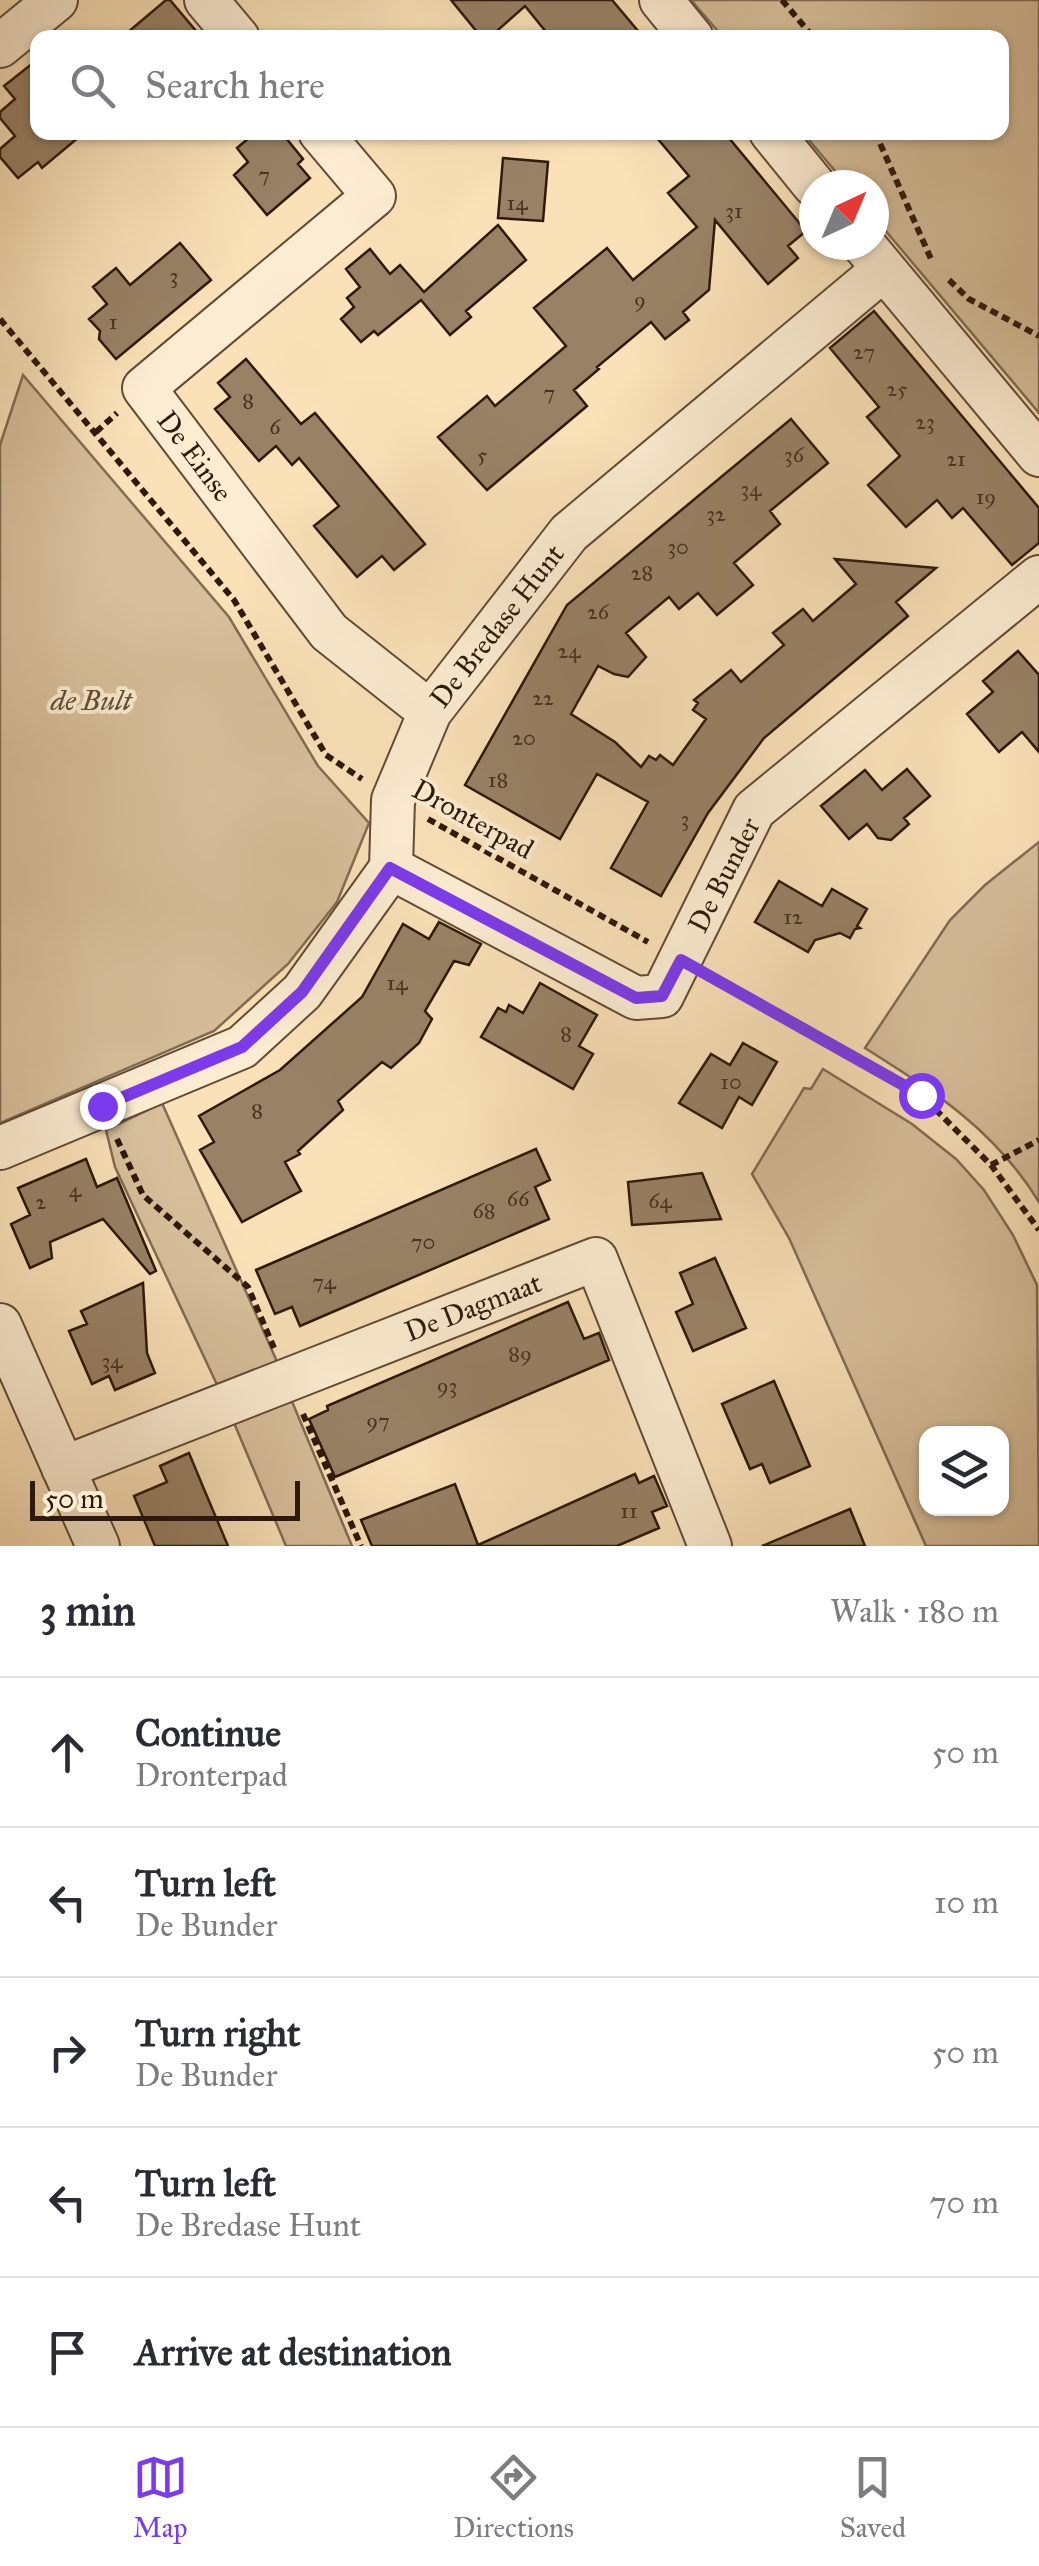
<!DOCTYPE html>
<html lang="en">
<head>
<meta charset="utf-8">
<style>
	body { margin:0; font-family:"IM FELL Great Primer",serif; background:#f2f2f3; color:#2b2b33 }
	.controls { position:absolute; right:30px; bottom:30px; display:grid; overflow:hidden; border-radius:20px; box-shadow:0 2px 8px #0004 }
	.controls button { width:90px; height:90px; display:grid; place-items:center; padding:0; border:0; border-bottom:2px solid #e1e1e2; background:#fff; color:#2b2b33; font:50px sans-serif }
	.compass { position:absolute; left:799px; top:170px; width:90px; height:90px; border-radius:50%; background:#fff; box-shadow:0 2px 8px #0004; rotate:44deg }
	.scale { position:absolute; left:30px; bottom:25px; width:270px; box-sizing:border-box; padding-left:10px; border:5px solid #2e190c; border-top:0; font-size:28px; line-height:35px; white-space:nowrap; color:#2e190c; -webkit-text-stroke:8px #fcecd1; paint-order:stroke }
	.stop { position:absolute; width:30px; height:30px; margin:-22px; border:8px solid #7c3aed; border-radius:50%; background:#fff }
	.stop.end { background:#7c3aed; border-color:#fff; box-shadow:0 2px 10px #0008 }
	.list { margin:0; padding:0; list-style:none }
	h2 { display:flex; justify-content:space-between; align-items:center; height:130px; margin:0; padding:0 40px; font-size:42px }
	h2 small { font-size:32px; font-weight:400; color:#7c7c81 }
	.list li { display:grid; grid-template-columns:65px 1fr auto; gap:30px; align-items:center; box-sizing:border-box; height:150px; padding:0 40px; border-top:2px solid #e1e1e2 }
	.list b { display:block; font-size:38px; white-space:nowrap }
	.list p { margin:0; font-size:32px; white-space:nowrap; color:#7c7c81 }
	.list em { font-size:32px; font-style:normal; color:#7c7c81 }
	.icon { flex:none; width:55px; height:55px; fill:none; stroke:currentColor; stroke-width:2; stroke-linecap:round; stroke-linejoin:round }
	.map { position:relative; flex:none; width:1039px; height:1546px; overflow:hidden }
	.search { position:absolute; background:#fff; box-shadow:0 2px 8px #0004; left:30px; right:30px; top:30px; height:110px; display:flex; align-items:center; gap:25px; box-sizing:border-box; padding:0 35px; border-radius:20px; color:#7c7c81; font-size:38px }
	.sheet { height:880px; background:#fff }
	nav { display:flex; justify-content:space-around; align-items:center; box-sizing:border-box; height:140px; border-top:2px solid #e1e1e2; background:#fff; font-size:28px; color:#7c7c81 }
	nav a { display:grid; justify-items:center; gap:5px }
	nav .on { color:#7c3aed }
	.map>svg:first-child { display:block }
</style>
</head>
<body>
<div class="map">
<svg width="1039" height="1546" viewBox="0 0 1039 1546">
	<rect width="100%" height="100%" fill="#fae1b8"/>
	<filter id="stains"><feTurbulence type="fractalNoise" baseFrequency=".002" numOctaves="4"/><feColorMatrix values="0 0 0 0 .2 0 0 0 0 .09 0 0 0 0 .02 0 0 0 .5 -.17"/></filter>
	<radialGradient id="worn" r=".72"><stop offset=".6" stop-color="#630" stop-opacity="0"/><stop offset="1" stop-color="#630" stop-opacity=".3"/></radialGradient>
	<path fill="#d7bf9b" stroke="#826c54" stroke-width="2.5" fill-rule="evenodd" d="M 691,0 L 1039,0 L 1039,413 L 874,217 L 874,185 L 847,185 L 803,133 L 1002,132 L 1002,38 L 723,37 Z
		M 23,375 L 229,617 L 318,766 L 369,823 L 337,902 L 288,964 L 214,1031 L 0,1123 L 0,445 Z
		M 1039,842 L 1039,1202 C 994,1129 936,1093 865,1048 L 950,920 L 985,885 Z
		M 823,1069 L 912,1124 L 956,1159 L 984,1190 L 1013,1235 L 1037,1285 L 1039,1546 L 926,1546 L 789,1238 L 752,1174 L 804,1088 L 811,1089 ZM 926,1434 L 1002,1434 L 1002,1509 L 926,1509 Z
		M 162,1103 L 279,1366 L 219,1389 L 115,1167 L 106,1130 Z
		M 291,1399 L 352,1546 L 286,1546 L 234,1423 Z"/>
	<path fill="#988165" stroke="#2e190c" stroke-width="2.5" d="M 166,0 L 170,0 L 202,38 L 121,38 Z
		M 451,0 L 612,0 L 644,38 L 551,38 L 525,6 L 489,38 L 482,38 Z
		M 38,59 L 38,132 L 85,132 L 42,168 L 38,162 L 18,178 L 0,157 L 0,149 L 15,136 L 0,118 L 0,112 L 15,99 L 4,86 Z
		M 256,132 L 281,132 L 303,159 L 298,164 L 310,178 L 267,215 L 234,175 L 248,162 L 237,148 Z
		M 652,132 L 724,132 L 806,231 L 788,246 L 798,258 L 768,284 L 715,220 L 709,290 L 683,312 L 689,320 L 665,339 L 651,322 L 597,367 L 599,369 L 574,390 L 587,406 L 487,490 L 438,437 L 487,396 L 495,406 L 566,346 L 534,308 L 607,248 L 633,280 L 697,227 L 668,193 L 689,176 Z
		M 503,158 L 548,162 L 543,221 L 498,218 Z
		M 498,225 L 526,260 L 466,311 L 471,317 L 450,335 L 421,300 L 378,335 L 374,331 L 361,342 L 341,319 L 354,307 L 347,298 L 360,287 L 346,269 L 370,249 L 390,274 L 400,265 L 424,292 Z
		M 180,243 L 211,280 L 116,359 L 99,339 L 100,331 L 89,319 L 107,304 L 93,287 L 116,268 L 130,285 Z
		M 874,311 L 1039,508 L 1039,543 L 1012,565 L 963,508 L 952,518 L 937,500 L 906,527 L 868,485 L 900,456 L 867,417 L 879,407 L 830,348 Z
		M 246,359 L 301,424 L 315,413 L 425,544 L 394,570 L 382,556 L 357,577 L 314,526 L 339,506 L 299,458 L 292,465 L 276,446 L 259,461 L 215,409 L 230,397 L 218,383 Z
		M 791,419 L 828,463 L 770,511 L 780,524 L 734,563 L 753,585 L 717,615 L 698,593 L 679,609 L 669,597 L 626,633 L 646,657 L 628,677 L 614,674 L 598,666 L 571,714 L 615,742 L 641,767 L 649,756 L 656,760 L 660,755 L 673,765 L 706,719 L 693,710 L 698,703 L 694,700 L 731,670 L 741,682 L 784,645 L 773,633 L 803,609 L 813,621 L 856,584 L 835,559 L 936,568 L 896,602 L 908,616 L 764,738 L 708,813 L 661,896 L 611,868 L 648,802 L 597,774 L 560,839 L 465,785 L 567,605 Z
		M 1018,651 L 1039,675 L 1039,752 L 1022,732 L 999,752 L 967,714 L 993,692 L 983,681 Z
		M 907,769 L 930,796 L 904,818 L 909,824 L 891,840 L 878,838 L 867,824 L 849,839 L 821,806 L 865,770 L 882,790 Z
		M 779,881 L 822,906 L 832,889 L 867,909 L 857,926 L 860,928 L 855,929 L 850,938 L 840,933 L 815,940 L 808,952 L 755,922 Z
		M 439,922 L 481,944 L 469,965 L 454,961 L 425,1011 L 432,1019 L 419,1043 L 391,1068 L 382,1062 L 338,1101 L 343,1110 L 298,1151 L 300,1154 L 285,1162 L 301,1191 L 242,1222 L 200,1150 L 214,1142 L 199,1116 L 280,1070 L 362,997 L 403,924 L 429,939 Z
		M 540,983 L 597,1015 L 579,1046 L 593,1054 L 573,1089 L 481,1037 L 498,1008 L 506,1012 L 509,1005 L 523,1013 Z
		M 743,1043 L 777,1062 L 752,1105 L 739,1097 L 722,1128 L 679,1103 L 711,1054 L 730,1065 Z
		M 536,1149 L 550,1180 L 535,1187 L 549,1219 L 300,1326 L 292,1307 L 275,1314 L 256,1270 Z
		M 86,1159 L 97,1187 L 117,1178 L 156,1271 L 150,1274 L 103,1219 L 50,1242 L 52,1258 L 30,1268 L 11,1224 L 30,1215 L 18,1188 Z
		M 702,1173 L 721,1219 L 632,1225 L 628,1182 Z
		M 715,1258 L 746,1328 L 693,1351 L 676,1312 L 693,1304 L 680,1273 Z
		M 143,1283 L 147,1353 L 155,1373 L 115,1390 L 109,1376 L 92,1384 L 69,1331 L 87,1324 L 81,1311 Z
		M 568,1302 L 584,1339 L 599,1333 L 609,1360 L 335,1477 L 309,1419 L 328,1410 L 327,1406 Z
		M 774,1381 L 810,1466 L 770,1483 L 762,1464 L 750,1469 L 722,1404 Z
		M 189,1453 L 201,1482 L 228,1546 L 155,1546 L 134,1496 L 167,1482 L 160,1466 Z
		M 635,1474 L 639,1483 L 654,1476 L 667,1506 L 652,1512 L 659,1528 L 617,1546 L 372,1546 L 361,1520 L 455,1484 L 478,1545 Z
		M 850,1509 L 865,1546 L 762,1546 Z"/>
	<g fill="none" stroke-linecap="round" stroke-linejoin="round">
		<g stroke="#614b37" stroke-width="46">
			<path id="minor" d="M 206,0 L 238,38
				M 661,0 L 692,38
				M 0,46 L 56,0
				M 320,132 L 374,196 L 144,388 L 329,632 L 430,712
				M 771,132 L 814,185
				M 864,245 L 1039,455
				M 391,868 L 636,998 L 662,996 L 754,810 L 1039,577
				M 0,1148 L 242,1047 L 302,992 L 391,868 L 393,800 L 430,712 L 569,533 L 884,269
				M 0,1325 L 98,1546
				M 63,1468 L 596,1259 L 710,1546"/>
		</g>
		<path stroke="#2e190c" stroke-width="6" stroke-dasharray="8 5" stroke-linecap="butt" d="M 782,0 L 814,38
			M 875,132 L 931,259
			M 949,280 L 969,299 L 1039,336
			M 0,319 L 234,600 L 326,755 L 362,779
			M 96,432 L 117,413
			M 428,819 L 648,942
			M 712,978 L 921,1095 L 991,1165 L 1039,1230
			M 117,1139 L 143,1195 L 248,1287 L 274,1348
			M 991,1165 L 1039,1140
			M 303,1414 L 361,1546"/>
		<use href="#minor" stroke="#fcecd1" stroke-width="42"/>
	</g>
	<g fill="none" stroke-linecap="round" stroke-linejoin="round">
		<path stroke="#7c3aed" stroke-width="12" d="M 102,1106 L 242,1047 L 302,992 L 390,868 L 636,998 L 662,996 L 681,960 L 921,1095"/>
	</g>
	<g text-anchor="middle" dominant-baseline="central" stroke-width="8" stroke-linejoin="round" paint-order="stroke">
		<g font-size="22" fill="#483322">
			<text x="264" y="174">7</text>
			<text x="517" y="202">14</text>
			<text x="734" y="210">31</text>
			<text x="174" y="275">3</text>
			<text x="640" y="299">9</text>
			<text x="113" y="321">1</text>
			<text x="864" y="351">27</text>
			<text x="897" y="388">25</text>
			<text x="549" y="392">7</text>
			<text x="248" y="400">8</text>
			<text x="925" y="421">23</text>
			<text x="275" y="426">6</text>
			<text x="482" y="454">5</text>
			<text x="794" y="454">36</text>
			<text x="956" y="458">21</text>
			<text x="751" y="488">34</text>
			<text x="986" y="496">19</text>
			<text x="716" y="513">32</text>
			<text x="678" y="546">30</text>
			<text x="642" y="572">28</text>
			<text x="598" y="611">26</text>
			<text x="569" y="650">24</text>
			<text x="543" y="697">22</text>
			<text x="524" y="737">20</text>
			<text x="498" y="779">18</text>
			<text x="685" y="818">3</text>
			<text x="793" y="916">12</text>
			<text x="397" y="982">14</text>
			<text x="566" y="1033">8</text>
			<text x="731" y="1081">10</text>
			<text x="257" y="1110">8</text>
			<text x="75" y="1189">4</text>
			<text x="518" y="1198">66</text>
			<text x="660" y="1200">64</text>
			<text x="41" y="1201">2</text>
			<text x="484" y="1210">68</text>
			<text x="423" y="1241">70</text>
			<text x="324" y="1281">74</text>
			<text x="520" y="1353">89</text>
			<text x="112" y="1360">34</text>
			<text x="447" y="1385">93</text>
			<text x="378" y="1420">97</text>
			<text x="629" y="1510">11</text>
		</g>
		<g font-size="28" fill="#2e190c" stroke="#fcecd1">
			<text transform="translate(195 456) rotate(53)">De Einse</text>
			<text transform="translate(497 626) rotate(-52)">De Bredase Hunt</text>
			<text transform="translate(473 819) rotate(29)">Dronterpad</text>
			<text transform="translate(724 875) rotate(-63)">De Bunder</text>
			<text transform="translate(473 1307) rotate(-21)">De Dagmaat</text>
		</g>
		<g font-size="28" font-style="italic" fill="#614b37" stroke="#fcecd1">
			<text x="91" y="700">de Bult</text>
		</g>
	</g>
	<rect width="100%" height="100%" filter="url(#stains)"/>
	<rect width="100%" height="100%" fill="url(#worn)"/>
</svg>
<div class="controls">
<button><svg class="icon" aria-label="layers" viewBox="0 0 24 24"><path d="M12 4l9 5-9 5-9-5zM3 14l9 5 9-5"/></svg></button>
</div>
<svg class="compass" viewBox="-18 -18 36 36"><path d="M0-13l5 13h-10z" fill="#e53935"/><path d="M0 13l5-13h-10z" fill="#7c7c81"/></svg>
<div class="scale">50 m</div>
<div class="stop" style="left:921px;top:1095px"></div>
<div class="stop end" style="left:102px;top:1106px"></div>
<div class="search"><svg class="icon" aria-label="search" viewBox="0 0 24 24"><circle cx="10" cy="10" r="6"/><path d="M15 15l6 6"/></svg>Search here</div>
</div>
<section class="sheet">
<h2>3 min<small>Walk · 180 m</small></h2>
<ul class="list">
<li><svg class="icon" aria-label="ahead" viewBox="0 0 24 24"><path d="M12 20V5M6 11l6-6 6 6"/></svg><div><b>Continue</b><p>Dronterpad</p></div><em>50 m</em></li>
<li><svg class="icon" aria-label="left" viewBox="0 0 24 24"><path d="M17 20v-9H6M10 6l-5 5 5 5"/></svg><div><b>Turn left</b><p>De Bunder</p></div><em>10 m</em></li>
<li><svg class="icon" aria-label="right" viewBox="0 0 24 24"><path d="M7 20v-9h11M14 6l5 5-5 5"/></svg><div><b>Turn right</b><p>De Bunder</p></div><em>50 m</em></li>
<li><svg class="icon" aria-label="left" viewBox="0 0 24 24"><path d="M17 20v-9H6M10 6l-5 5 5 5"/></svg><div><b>Turn left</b><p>De Bredase Hunt</p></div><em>70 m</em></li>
<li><svg class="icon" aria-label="arrive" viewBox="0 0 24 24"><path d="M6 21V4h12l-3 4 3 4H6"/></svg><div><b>Arrive at destination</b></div></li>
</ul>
</section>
<nav>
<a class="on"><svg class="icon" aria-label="map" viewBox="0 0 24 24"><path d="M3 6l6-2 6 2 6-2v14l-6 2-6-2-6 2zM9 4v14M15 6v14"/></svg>Map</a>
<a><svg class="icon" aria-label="directions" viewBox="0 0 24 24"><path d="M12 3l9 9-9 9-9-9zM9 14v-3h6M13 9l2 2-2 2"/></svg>Directions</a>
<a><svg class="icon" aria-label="saved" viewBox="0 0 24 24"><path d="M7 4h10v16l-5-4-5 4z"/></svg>Saved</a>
</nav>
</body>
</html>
